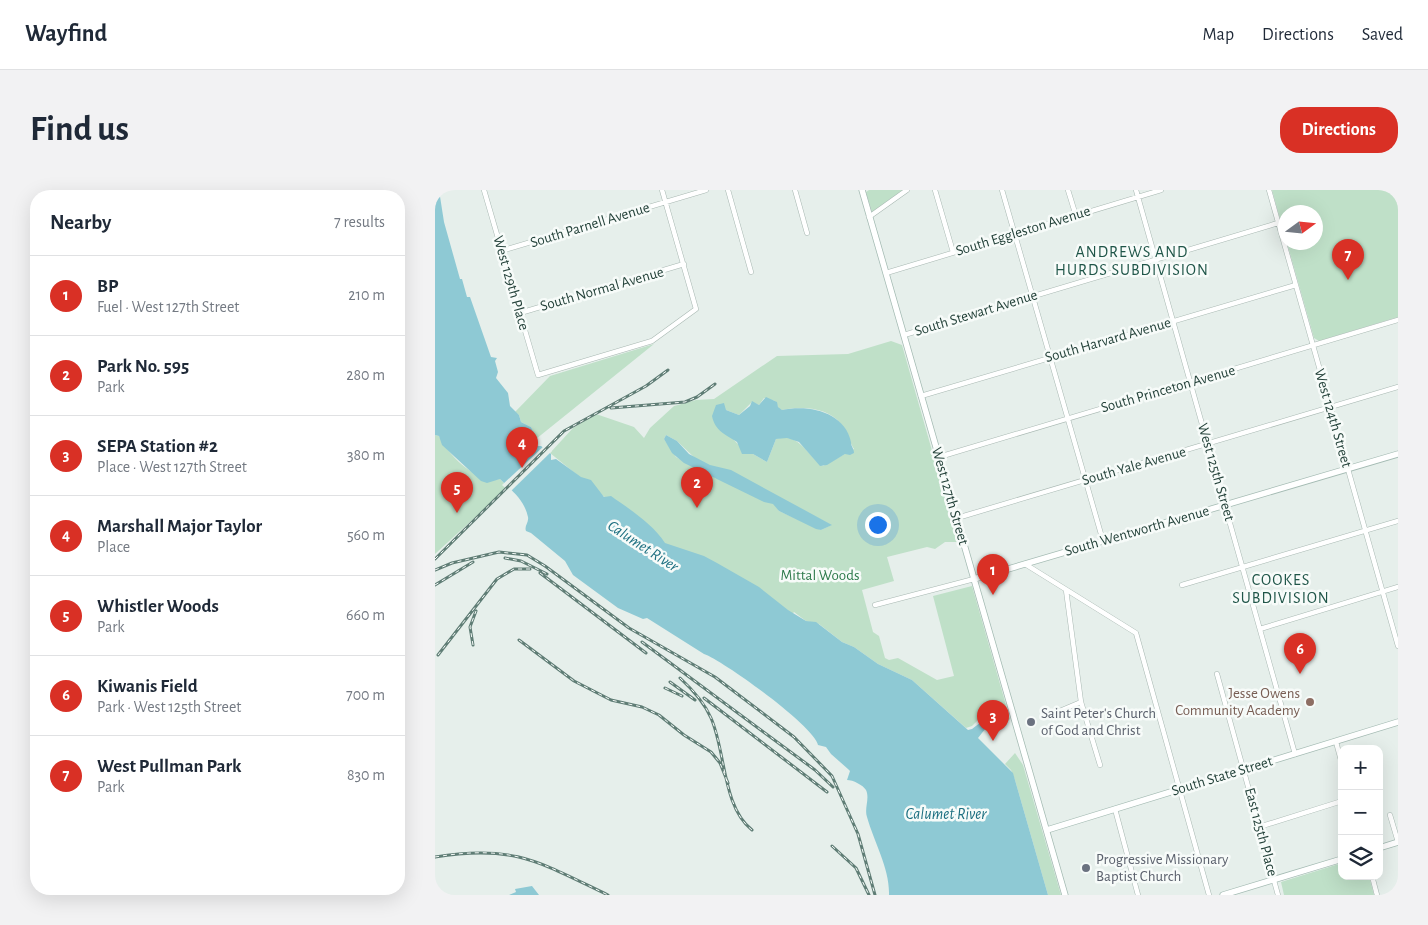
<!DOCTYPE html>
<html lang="en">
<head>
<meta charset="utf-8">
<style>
	body { margin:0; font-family:"Alegreya Sans",sans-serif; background:#f2f2f3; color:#1f2937 }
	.controls { position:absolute; right:15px; bottom:15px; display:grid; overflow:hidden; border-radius:10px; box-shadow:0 5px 20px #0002 }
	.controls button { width:45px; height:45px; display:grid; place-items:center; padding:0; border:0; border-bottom:1px solid #e0e1e3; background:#fff; color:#1f2937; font:25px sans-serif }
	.compass { position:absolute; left:843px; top:15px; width:45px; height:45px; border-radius:50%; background:#fff; box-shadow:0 5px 20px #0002; rotate:75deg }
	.you { position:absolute; left:442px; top:334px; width:18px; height:18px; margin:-12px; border:4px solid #fff; border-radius:50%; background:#1a73e8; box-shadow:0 0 0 8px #1a73e833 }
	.badge { display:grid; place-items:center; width:32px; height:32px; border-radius:50%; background:#d93025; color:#fff; font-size:16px; font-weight:700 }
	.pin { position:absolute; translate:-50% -41px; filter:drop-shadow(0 1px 2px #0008) }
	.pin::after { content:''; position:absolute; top:26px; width:18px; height:15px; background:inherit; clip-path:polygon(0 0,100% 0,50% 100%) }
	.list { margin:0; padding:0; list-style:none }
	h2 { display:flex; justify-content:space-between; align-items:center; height:65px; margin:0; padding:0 20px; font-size:21px }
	h2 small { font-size:16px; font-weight:400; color:#747a83 }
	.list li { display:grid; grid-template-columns:32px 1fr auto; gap:15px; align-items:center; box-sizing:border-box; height:80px; padding:0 20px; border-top:1px solid #e0e1e3 }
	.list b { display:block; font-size:19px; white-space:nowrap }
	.list p { margin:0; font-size:16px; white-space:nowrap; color:#747a83 }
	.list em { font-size:16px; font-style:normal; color:#747a83 }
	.icon { flex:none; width:28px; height:28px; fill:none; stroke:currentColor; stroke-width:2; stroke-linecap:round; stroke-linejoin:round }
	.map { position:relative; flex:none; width:963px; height:705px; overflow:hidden; border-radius:20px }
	header { display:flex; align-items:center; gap:30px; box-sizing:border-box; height:70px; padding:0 25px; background:#fff; border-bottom:1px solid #e0e1e3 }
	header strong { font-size:24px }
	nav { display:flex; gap:28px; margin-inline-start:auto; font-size:18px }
	.intro { display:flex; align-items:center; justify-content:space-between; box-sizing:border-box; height:120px; padding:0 30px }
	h1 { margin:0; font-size:35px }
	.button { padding:12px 22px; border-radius:20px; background:#d93025; color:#fff; font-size:18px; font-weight:700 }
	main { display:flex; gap:30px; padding:0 30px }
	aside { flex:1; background:#fff; border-radius:20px; box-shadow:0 5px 20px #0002 }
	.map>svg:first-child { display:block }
</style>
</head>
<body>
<header>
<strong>Wayfind</strong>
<nav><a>Map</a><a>Directions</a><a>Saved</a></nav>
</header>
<div class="intro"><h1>Find us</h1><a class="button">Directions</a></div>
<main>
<aside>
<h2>Nearby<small>7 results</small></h2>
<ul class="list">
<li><span class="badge">1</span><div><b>BP</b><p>Fuel · West 127th Street</p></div><em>210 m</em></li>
<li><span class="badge">2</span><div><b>Park No. 595</b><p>Park</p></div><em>280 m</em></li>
<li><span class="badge">3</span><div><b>SEPA Station #2</b><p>Place · West 127th Street</p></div><em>380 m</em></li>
<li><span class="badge">4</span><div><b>Marshall Major Taylor</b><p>Place</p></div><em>560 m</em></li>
<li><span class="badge">5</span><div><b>Whistler Woods</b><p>Park</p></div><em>660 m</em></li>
<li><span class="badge">6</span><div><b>Kiwanis Field</b><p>Park · West 125th Street</p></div><em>700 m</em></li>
<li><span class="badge">7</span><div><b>West Pullman Park</b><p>Park</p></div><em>830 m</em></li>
</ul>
</aside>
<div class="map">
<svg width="963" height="705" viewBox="0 0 963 705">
	<rect width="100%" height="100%" fill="#e6efeb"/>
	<path fill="#bfe0c8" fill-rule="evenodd" d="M 434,0 L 468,0 L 437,22 L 431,2 Z
		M 837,0 L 963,0 L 963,127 L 884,151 L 879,148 L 852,53 L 881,52 L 881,22 L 851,22 L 850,47 Z
		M 456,151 L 467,155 L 523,352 L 510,352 L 500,359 L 492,357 L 452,367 L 459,391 L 427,400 L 438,442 L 444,446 L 450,468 L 454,470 L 463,468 L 502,490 L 519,486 L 498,406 L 537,396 L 575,529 L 572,532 L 546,527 L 537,536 L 531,538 L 477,490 L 443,474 L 419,457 L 407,452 L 384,434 L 371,431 L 359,422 L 356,426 L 223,350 L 115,263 L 138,238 L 161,224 L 199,237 L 209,248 L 215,238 L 239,216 L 261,210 L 279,209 L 342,166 L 413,164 ZM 329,208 L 340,211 L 344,219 L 347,220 C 366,216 393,217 406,234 C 412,241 414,251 419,259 L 388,276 C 372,266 365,242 341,249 L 332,272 L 318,264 L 312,264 L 299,250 L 289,213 L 291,220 L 304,225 L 317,212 L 324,215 ZM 231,245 L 242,251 L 282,289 L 241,267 L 229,249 ZM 332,301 L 396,335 L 386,340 L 344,321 Z
		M 219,154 L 101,249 L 96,237 L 86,232 L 84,225 L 80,222 L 115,186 Z
		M 0,245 L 4,246 C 14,266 41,293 65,289 L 73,297 L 0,364 Z
		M 580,563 L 588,575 L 626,705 L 613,705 L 580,590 L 576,580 L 570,574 Z
		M 907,673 L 907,686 L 934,686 L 939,705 L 849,705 L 846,692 Z"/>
	<path fill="#8ec9d4" d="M 0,0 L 4,0 L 9,32 L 25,89 L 27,89 L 32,107 L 35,107 L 56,167 L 62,168 L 60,171 L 63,182 L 61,188 L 73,203 L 75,216 L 84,225 L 86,232 L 96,237 L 103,252 L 101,256 L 106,256 L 116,264 L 116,270 L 121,269 L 146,287 L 156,290 L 169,307 L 176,306 C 194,319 217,333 230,353 L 269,366 L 282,373 L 324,397 L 353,420 L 371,431 L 381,432 L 407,452 L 419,457 L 443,474 L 477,490 L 533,540 L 537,539 L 550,529 L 554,534 L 543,548 L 578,583 L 613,705 L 454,705 C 455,679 439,652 432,627 C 429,618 435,609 431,600 C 428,595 418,590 412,590 L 415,581 L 413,579 L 396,564 L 391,557 L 383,555 C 380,537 289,471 269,464 L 212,428 L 208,429 L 183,418 L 138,385 L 130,371 L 96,343 L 91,341 C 89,336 94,333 93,327 C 89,309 77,301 65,289 L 52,293 L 46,291 L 7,255 L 4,246 L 0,245 Z
		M 331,207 L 342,212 L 343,217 L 347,220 C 374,214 410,222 416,252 C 416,257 419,258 419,263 L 415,265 L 410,264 L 392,275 L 385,276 L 364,252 L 352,248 L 341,249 L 332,272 L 318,264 L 307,264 L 302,252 C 290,244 280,241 277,226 L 281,215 L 289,213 L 291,220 L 304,225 L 315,216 L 317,211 L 324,215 Z
		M 231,245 L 242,251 L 254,264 L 275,275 L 296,280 L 397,335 L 386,340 L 381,339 L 344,321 L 338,314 L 329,312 L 249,273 L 237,263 L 229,249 Z
		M 97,696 L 104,705 L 74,705 L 81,702 L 80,699 Z"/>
	<path fill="#e6efeb" d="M 109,256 L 117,261 L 75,302 L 67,295 Z"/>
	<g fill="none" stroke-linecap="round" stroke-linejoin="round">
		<g stroke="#a8b8b2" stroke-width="5.5">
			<path id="street" d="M 49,0 L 103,185 L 217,151 L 261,119 L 227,0
				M 293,0 L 316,82
				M 360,0 L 372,43
				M 500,0 L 518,62
				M 567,0 L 668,351
				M 633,0 L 641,26
				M 701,0 L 860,564
				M 834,0 L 963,456
				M 434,27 L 472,0
				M 66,61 L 271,0
				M 451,83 L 726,0
				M 85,123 L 249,74
				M 469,145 L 843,33
				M 486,206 L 861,95
				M 504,267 L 963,130
				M 522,328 L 963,197
				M 590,374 L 701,443 L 774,705
				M 747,395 L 963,331
				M 631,400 L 646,512 L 665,575
				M 440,415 L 539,389
				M 825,439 L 963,397
				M 782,484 L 843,705
				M 613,526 L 646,512
				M 901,552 L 907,574
				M 680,619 L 703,705
				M 955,625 L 963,652
				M 824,637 L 907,611
				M 937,686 L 942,705"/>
		</g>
		<g stroke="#a4bbb3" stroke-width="7">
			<path id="secondary" d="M 427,0 L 630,705
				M 539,389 L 963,264
				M 612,640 L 963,532
				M 944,658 L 963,652
				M 788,705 L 907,669"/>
		</g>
		<use href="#street" stroke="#fff" stroke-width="4.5"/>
		<use href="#secondary" stroke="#fff" stroke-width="5.5"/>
		<g stroke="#5f7d75" stroke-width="3">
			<path id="rail" d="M 176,218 L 250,212 L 262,207 L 280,194
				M 70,368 L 86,371 L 112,384
				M 0,369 L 129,241 L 211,196 L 233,180
				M 0,380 L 17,373 L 64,362 L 92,365 L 110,376 L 194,438 L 280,487 L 359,547 L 397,586 L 423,644 L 440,705
				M 105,383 L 211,463
				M 0,395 L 38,372
				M 84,450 L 139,491 L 176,510 L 207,517 L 224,525 L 249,545 L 276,562 L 285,573 L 293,593
				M 207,452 L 380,580 L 398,597
				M 38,455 L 35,437 L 41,421
				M 3,465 L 62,389 L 79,379 L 95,379
				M 245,488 C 258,500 269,512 276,528 C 291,562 287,616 317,640
				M 235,492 L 260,510
				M 230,498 L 247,506
				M 269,508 L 392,602
				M 397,656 L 421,678 L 434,705
				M 0,667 C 79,654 104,672 173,705"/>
		</g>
		<use href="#rail" stroke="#f7fbf9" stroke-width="1" stroke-dasharray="4" stroke-linecap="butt"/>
	</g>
	<circle fill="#8d6e63" stroke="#f7fbf9" stroke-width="2" cx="875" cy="512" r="5"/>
	<g fill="#6b7280" stroke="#f7fbf9" stroke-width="2">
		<circle cx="596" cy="532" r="5"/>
		<circle cx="651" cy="678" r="5"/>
	</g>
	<g text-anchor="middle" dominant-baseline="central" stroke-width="5" stroke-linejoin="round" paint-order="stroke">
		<g font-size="15" fill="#24423a" stroke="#f7fbf9">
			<text transform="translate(155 35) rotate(-17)">South Parnell Avenue</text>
			<text transform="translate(588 41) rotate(-17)">South Eggleston Avenue</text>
			<text transform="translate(76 93) rotate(74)">West 129th Place</text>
			<text transform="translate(167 99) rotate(-16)">South Normal Avenue</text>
			<text transform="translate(541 123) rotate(-17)">South Stewart Avenue</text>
			<text transform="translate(673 150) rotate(-16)">South Harvard Avenue</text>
			<text transform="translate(733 199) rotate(-16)">South Princeton Avenue</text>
			<text transform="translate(898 228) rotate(74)">West 124th Street</text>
			<text transform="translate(699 276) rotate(-16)">South Yale Avenue</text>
			<text transform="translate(781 282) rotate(74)">West 125th Street</text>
			<text transform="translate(515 306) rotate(74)">West 127th Street</text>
			<text transform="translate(702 341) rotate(-16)">South Wentworth Avenue</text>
			<text transform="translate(787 586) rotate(-17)">South State Street</text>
			<text transform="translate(826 642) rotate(75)">East 125th Place</text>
		</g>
		<g font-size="15" fill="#2d7a4b" stroke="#f7fbf9">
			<text x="385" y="385">Mittal Woods</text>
		</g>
		<g font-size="15" fill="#785e54" stroke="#f7fbf9" text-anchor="end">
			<text x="865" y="503">Jesse Owens<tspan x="865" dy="17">Community Academy</tspan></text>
		</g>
		<g font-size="15" fill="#5b616d" stroke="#f7fbf9" text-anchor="start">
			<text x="606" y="523">Saint Peter's Church<tspan x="606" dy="17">of God and Christ</tspan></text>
			<text x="661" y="669">Progressive Missionary<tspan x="661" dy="17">Baptist Church</tspan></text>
		</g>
		<g font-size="16" letter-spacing="1" fill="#1f5548" stroke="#f7fbf9">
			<text x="697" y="62">ANDREWS AND<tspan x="697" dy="18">HURDS SUBDIVISION</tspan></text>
			<text x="846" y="390">COOKES<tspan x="846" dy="18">SUBDIVISION</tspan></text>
		</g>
		<g font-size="16" font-style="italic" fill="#1c6f80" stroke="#f7fbf9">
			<text transform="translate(208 356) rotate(33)">Calumet River</text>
			<text x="511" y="624">Calumet River</text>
		</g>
	</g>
</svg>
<div class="controls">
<button>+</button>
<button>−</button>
<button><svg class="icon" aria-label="layers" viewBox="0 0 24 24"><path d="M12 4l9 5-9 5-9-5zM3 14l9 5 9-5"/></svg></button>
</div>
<svg class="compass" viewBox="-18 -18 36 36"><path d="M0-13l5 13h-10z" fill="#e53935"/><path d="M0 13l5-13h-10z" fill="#747a83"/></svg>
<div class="you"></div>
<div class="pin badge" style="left:558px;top:405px">1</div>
<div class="pin badge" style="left:262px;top:318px">2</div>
<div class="pin badge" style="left:558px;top:551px">3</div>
<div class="pin badge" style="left:87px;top:278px">4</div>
<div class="pin badge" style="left:22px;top:323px">5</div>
<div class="pin badge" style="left:865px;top:484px">6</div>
<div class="pin badge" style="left:913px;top:90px">7</div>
</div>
</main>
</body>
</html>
